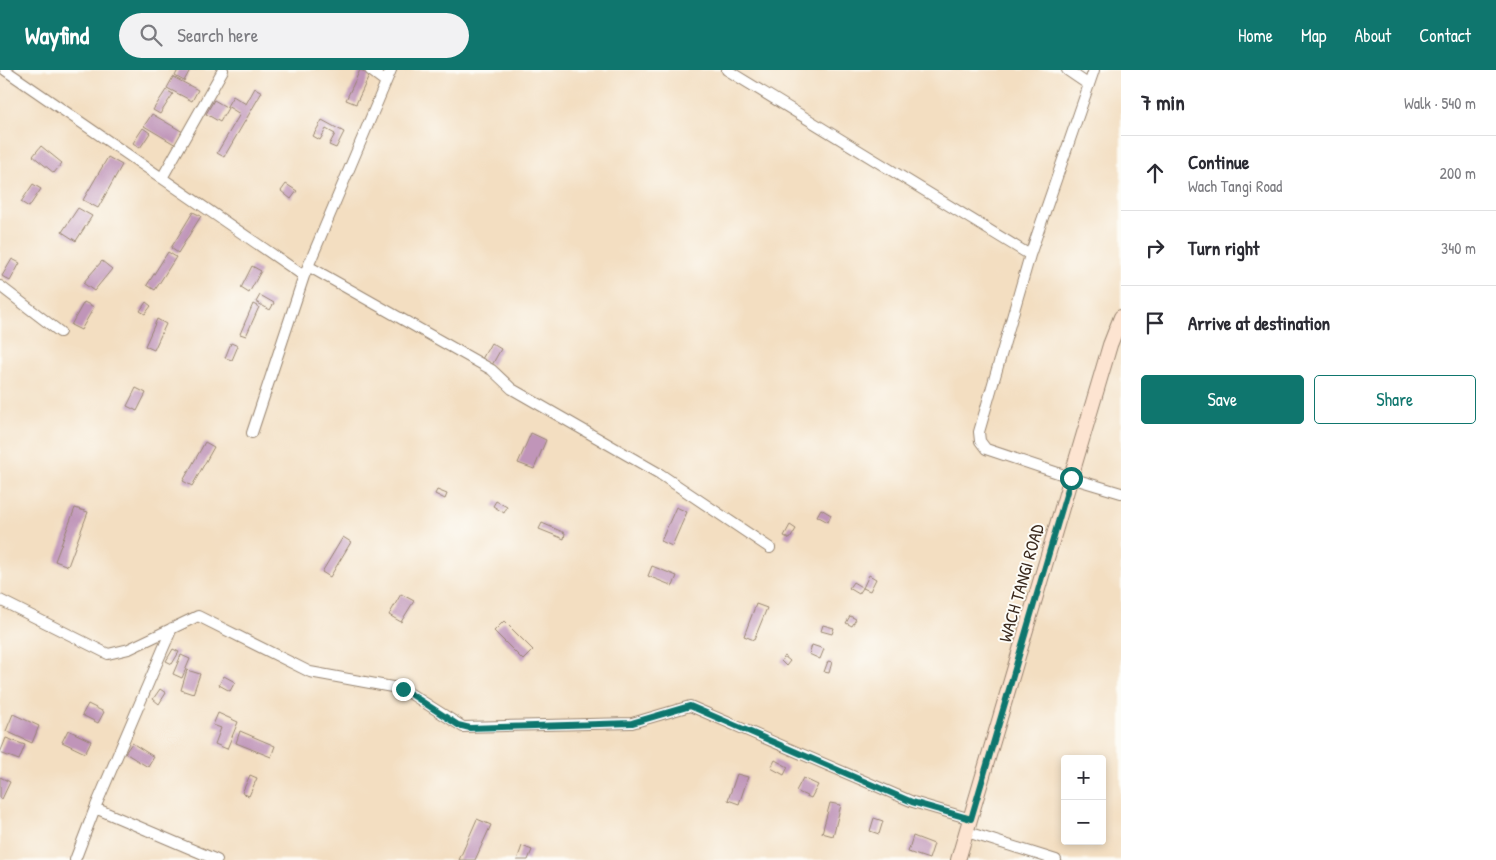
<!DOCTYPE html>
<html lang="en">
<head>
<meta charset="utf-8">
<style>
	body { margin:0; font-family:"Patrick Hand",sans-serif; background:#f2f2f3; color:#2b2b33 }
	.controls { position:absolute; right:15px; bottom:15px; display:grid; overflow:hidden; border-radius:5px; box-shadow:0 2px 8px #0003 }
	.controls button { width:45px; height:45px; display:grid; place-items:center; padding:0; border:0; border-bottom:1px solid #e1e1e2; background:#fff; color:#2b2b33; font:25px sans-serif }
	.stop { position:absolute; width:15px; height:15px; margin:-11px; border:4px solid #0f766e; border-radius:50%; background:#fff }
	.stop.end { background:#0f766e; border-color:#fff; box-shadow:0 1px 5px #0008 }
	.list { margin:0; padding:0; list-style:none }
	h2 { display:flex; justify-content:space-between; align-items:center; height:65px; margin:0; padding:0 20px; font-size:21px }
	h2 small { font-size:16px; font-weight:400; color:#7c7c81 }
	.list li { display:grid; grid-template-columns:32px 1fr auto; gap:15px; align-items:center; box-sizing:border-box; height:75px; padding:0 20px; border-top:1px solid #e1e1e2 }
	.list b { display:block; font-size:19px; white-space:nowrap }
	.list p { margin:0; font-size:16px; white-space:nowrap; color:#7c7c81 }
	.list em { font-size:16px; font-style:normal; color:#7c7c81 }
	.actions { display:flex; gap:10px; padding:15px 20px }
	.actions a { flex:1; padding:11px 0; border:1px solid #0f766e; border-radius:5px; text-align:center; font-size:18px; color:#0f766e }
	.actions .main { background:#0f766e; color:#fff }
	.icon { flex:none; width:28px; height:28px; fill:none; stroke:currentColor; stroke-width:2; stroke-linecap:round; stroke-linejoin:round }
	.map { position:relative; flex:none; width:1121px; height:790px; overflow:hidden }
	header { display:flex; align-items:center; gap:30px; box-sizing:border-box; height:70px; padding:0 25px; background:#0f766e; color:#fff }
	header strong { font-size:24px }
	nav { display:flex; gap:28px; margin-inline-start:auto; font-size:18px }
	.search { width:350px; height:45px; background:#f2f2f3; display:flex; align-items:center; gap:12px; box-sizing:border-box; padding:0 18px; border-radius:28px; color:#7c7c81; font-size:19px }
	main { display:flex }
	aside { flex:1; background:#fff }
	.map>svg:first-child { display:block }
</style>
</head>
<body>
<header>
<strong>Wayfind</strong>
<div class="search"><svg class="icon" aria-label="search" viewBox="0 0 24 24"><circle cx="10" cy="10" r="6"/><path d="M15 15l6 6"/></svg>Search here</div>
<nav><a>Home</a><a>Map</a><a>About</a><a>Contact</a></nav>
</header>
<main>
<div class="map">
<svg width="1121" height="790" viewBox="0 0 1121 790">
	<rect width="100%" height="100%" fill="#fdfcf7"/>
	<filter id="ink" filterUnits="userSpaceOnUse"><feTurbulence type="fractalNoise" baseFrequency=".02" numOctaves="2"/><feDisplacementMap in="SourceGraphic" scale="10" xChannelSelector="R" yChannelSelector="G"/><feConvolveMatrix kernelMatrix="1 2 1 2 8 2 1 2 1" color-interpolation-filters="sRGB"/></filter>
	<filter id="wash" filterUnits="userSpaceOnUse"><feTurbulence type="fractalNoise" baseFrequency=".0096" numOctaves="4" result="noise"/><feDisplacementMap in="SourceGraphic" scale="20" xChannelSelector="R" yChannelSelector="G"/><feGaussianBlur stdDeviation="1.12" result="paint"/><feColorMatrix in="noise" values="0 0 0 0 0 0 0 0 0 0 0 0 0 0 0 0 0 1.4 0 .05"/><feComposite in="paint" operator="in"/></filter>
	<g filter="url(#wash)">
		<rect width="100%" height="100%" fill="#f3dec1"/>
		<g id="blocks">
			<path fill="#c095b9" d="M 178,0 L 190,0 L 184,11 L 175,6 Z
				M 360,0 L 370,4 L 356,34 L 346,30 Z
				M 173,7 L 198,20 L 192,31 L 167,18 Z
				M 255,18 L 262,22 L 224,87 L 217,83 L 240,44 L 227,36 L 233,26 L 246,34 Z
				M 166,20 L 173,24 L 160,44 L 153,40 Z
				M 214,30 L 228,38 L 220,52 L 206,44 Z
				M 152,44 L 183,62 L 176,75 L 144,56 Z
				M 322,50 L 344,62 L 336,78 L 329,75 L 335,64 L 326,59 L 320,70 L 313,66 Z
				M 143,58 L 150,63 L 140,78 L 133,73 Z
				M 41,76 L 62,93 L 54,103 L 33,86 Z
				M 108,87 L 122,95 L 98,138 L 83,130 Z
				M 33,114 L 41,119 L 29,137 L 21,132 Z
				M 286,114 L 297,121 L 291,129 L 281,121 Z
				M 78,138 L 92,146 L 76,171 L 62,162 Z
				M 193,142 L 201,146 L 178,183 L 171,178 Z
				M 168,182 L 176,187 L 155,220 L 147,215 Z
				M 12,189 L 20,193 L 10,211 L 2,206 Z
				M 102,191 L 112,199 L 94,221 L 83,213 Z
				M 252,196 L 261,201 L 249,223 L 241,218 Z
				M 260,225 L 274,233 L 270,240 L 256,232 Z
				M 84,232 L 94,237 L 81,260 L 71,255 Z
				M 146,232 L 151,236 L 145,244 L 140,241 Z
				M 253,234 L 259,237 L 246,266 L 240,264 Z
				M 157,249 L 166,254 L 154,280 L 145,276 Z
				M 231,273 L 238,276 L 232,290 L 225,288 Z
				M 491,273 L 501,279 L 492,295 L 482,289 Z
				M 136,318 L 146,323 L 137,341 L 127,336 Z
				M 531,363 L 546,370 L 534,399 L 518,393 Z
				M 205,372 L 214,377 L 192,416 L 183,411 Z
				M 437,420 L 447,424 L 445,429 L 435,424 Z
				M 496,431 L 507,437 L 504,443 L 493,436 Z
				M 676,437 L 687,442 L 672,476 L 661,471 Z
				M 75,438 L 88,442 L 68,496 L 55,491 Z
				M 821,439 L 831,445 L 828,452 L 817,446 Z
				M 542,453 L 565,463 L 564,469 L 539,459 Z
				M 790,455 L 796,459 L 790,469 L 784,466 Z
				M 343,467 L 351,472 L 330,507 L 322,502 Z
				M 652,496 L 677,506 L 673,516 L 648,506 Z
				M 869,505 L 876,509 L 870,521 L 863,518 Z
				M 853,512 L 863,518 L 859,524 L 849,518 Z
				M 401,524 L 414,531 L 401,552 L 389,545 Z
				M 756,534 L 767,538 L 754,570 L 744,566 Z
				M 850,546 L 856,549 L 852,556 L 846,553 Z
				M 504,551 L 533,580 L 523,590 L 494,561 Z
				M 823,555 L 834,558 L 832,564 L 821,561 Z
				M 812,575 L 824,579 L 820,589 L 809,584 Z
				M 173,579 L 179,582 L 172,594 L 166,591 Z
				M 181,585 L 190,589 L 182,608 L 173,604 Z
				M 784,586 L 790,591 L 786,596 L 781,591 Z
				M 828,591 L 832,592 L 829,603 L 824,602 Z
				M 187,600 L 200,604 L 193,624 L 181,620 Z
				M 224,606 L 235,612 L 230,621 L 219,615 Z
				M 160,619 L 166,623 L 159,634 L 153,629 Z
				M 88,634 L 104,642 L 98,653 L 82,645 Z
				M 218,643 L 238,652 L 227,679 L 215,674 L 221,658 L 213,655 Z
				M 13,644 L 39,656 L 32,673 L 6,661 Z
				M 68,660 L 91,671 L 85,683 L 62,672 Z
				M 240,661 L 275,676 L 271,687 L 236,673 Z
				M 6,668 L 25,675 L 19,690 L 0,683 Z
				M 132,673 L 154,687 L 148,697 L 125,683 Z
				M 775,690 L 788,697 L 784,705 L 771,698 Z
				M 737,704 L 748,707 L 739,734 L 728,730 Z
				M 250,705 L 257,708 L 249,726 L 242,723 Z
				M 0,707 L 10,712 L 2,729 L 0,728 Z
				M 803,708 L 818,715 L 811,728 L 796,721 Z
				M 830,733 L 841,735 L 833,766 L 822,763 Z
				M 874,748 L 883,751 L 879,764 L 870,761 Z
				M 477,749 L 491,755 L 475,790 L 459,790 Z
				M 913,766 L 934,774 L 929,789 L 908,782 Z
				M 522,776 L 532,780 L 528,790 L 517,790 Z"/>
		</g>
	</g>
	<g filter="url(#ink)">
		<use href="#blocks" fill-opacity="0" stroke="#978470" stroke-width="1"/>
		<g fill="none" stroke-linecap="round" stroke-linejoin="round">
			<g stroke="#978470" stroke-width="12">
				<path id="minor" d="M 5,0 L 304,206
					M 370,0 L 386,12
					M 727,0 L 1030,185
					M 1067,0 L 1089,15
					M 162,108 L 223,0
					M 308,196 L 492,300 L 512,319 L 660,404 L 770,478
					M 0,216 L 60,262
					M 252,363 L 304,206 L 391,0
					M 1064,405 L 986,379 L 980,371 L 979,362 L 1030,185 L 1094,0
					M 1071,408 L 1121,423
					M 0,530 L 108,584 L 129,579 L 198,546 L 310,602 L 403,619 L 463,657 L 632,653 L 690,636 L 913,732 L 971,749
					M 95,738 L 217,790
					M 967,762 L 1056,790
					M 75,790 L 95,738 L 172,558"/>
			</g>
			<g stroke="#978470" stroke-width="16">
				<path id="secondary" d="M 958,790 L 1110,275 L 1121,247"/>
			</g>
			<use href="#minor" stroke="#fff" stroke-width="10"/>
			<use href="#secondary" stroke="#fde4d1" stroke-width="14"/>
		</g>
	</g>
	<g fill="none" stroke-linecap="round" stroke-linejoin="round" filter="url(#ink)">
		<path stroke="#0f766e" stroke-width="6" d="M 403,619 L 458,655 L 470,658 L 632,653 L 690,636 L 912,732 L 971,749 L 1071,408"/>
	</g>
	<g text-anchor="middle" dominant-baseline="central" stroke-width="4" stroke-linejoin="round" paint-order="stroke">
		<g font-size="18" fill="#3b2a1e" stroke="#fdfcf7">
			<text transform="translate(1021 513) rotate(-74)">WACH TANGI ROAD</text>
		</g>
	</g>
</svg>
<div class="controls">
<button>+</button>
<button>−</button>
</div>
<div class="stop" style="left:1071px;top:408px"></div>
<div class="stop end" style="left:403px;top:619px"></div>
</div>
<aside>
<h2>7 min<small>Walk · 540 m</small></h2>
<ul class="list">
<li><svg class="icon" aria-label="ahead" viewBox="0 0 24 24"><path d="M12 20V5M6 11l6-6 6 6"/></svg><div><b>Continue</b><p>Wach Tangi Road</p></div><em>200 m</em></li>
<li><svg class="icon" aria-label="right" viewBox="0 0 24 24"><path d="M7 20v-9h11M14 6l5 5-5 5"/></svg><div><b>Turn right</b></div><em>340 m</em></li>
<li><svg class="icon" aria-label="arrive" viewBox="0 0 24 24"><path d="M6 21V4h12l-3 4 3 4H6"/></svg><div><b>Arrive at destination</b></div></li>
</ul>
<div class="actions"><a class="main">Save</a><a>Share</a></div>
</aside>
</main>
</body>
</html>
